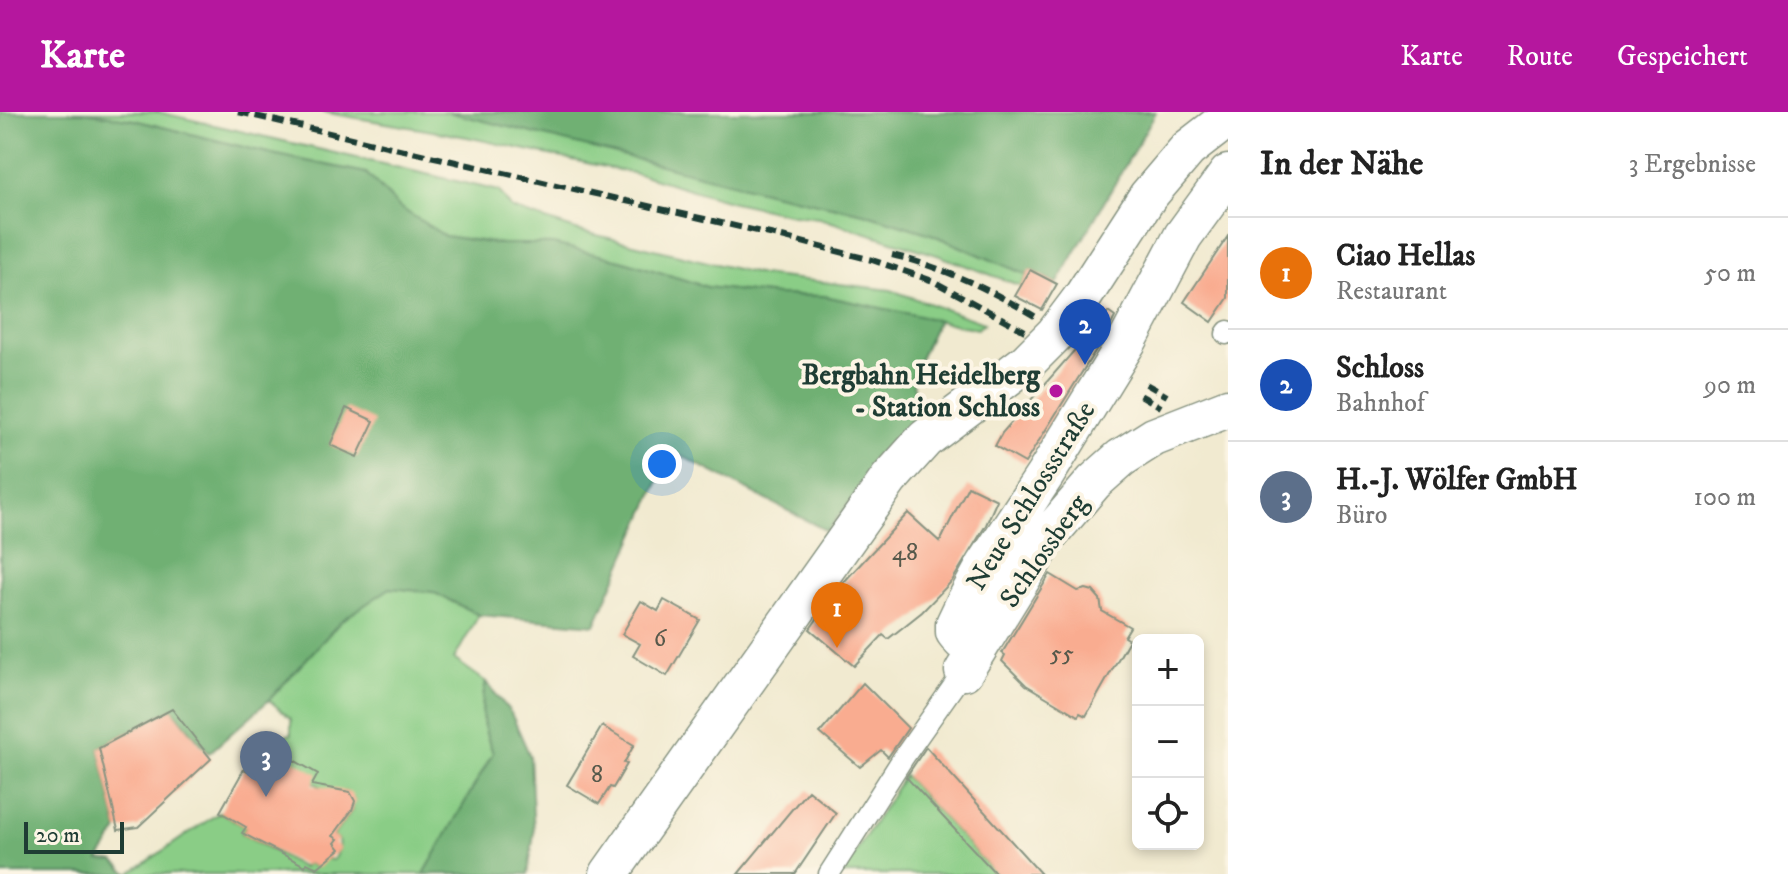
<!DOCTYPE html>
<html lang="de">
<head>
<meta charset="utf-8">
<style>
	body { margin:0; font-family:"IM FELL DW Pica",serif; background:#f6f6f6; color:#222 }
	.controls { position:absolute; right:24px; bottom:24px; display:grid; overflow:hidden; border-radius:12px; box-shadow:0 4px 12px #0003 }
	.controls button { width:72px; height:72px; display:grid; place-items:center; padding:0; border:0; border-bottom:2px solid #e0e0e0; background:#fff; color:#222; font:40px sans-serif }
	.scale { position:absolute; left:24px; bottom:20px; width:100px; box-sizing:border-box; padding-left:8px; border:4px solid #1f3d34; border-top:0; font-size:22px; line-height:28px; white-space:nowrap; color:#1f3d34; -webkit-text-stroke:6px #fcf5e5; paint-order:stroke }
	.you { position:absolute; left:662px; top:352px; width:28px; height:28px; margin:-20px; border:6px solid #fff; border-radius:50%; background:#1a73e8; box-shadow:0 0 0 12px #1a73e833 }
	.badge { display:grid; place-items:center; width:52px; height:52px; border-radius:50%; background:#b5179e; color:#fff; font-size:26px; font-weight:700 }
	.pin { position:absolute; translate:-50% -66px; filter:drop-shadow(0 2px 4px #0008) }
	.pin::after { content:''; position:absolute; top:42px; width:28px; height:24px; background:inherit; clip-path:polygon(0 0,100% 0,50% 100%) }
	.list { margin:0; padding:0; list-style:none }
	h2 { display:flex; justify-content:space-between; align-items:center; height:104px; margin:0; padding:0 32px; font-size:34px }
	h2 small { font-size:26px; font-weight:400; color:#767676 }
	.list li { display:grid; grid-template-columns:52px 1fr auto; gap:24px; align-items:center; box-sizing:border-box; height:112px; padding:0 32px; border-top:2px solid #e0e0e0 }
	.list b { display:block; font-size:30px; white-space:nowrap }
	.list p { margin:0; font-size:26px; white-space:nowrap; color:#767676 }
	.list em { font-size:26px; font-style:normal; color:#767676 }
	.icon { flex:none; width:44px; height:44px; fill:none; stroke:currentColor; stroke-width:2; stroke-linecap:round; stroke-linejoin:round }
	.map { position:relative; flex:none; width:1228px; height:762px; overflow:hidden }
	header { display:flex; align-items:center; gap:48px; box-sizing:border-box; height:112px; padding:0 40px; background:#b5179e; color:#fff }
	header strong { font-size:38px }
	nav { display:flex; gap:44px; margin-inline-start:auto; font-size:28px }
	main { display:flex }
	aside { flex:1; background:#fff }
	.map>svg:first-child { display:block }
</style>
</head>
<body>
<header>
<strong>Karte</strong>
<nav><a>Karte</a><a>Route</a><a>Gespeichert</a></nav>
</header>
<main>
<div class="map">
<svg width="1228" height="762" viewBox="0 0 1228 762">
	<rect width="100%" height="100%" fill="#fcf5e5"/>
	<filter id="ink" filterUnits="userSpaceOnUse"><feTurbulence type="fractalNoise" baseFrequency=".0125" numOctaves="2"/><feDisplacementMap in="SourceGraphic" scale="16" xChannelSelector="R" yChannelSelector="G"/><feConvolveMatrix kernelMatrix="1 2 1 2 8 2 1 2 1" color-interpolation-filters="sRGB"/></filter>
	<filter id="wash" filterUnits="userSpaceOnUse"><feTurbulence type="fractalNoise" baseFrequency=".006" numOctaves="4" result="noise"/><feDisplacementMap in="SourceGraphic" scale="32" xChannelSelector="R" yChannelSelector="G"/><feGaussianBlur stdDeviation="1.8" result="paint"/><feColorMatrix in="noise" values="0 0 0 0 0 0 0 0 0 0 0 0 0 0 0 0 0 1.4 0 .05"/><feComposite in="paint" operator="in"/></filter>
	<g filter="url(#wash)">
		<rect width="100%" height="100%" fill="#f1ead0"/>
		<path fill="#8acd86" stroke="#54855d" stroke-width="2" d="M 85,0 L 158,0 L 499,79 L 512,97 L 576,118 L 761,163 L 891,178 L 984,211 L 977,217 L 824,184 L 776,183 L 707,175 L 621,148 L 444,124 L 399,95 L 366,61 L 272,42 L 134,8 Z
			M 322,0 L 448,0 L 475,5 L 776,82 L 864,101 L 931,122 L 1027,163 L 1021,174 L 937,143 L 819,106 L 793,103 L 729,89 L 646,64 L 467,25 Z
			M 390,476 L 433,480 L 479,503 L 454,547 L 486,570 C 479,600 481,613 493,641 L 424,762 L 129,762 L 220,700 L 246,715 L 242,721 L 303,756 L 307,751 L 314,755 L 319,746 L 333,748 L 339,737 L 338,727 L 333,724 L 352,698 L 354,688 L 346,679 L 333,682 L 313,670 L 290,647 L 286,654 L 261,637 L 268,629 L 291,622 L 291,607 L 269,588 L 341,509 Z
			M 904,663 L 996,762 L 842,762 Z"/>
		<path fill="#6fb073" stroke="#477654" stroke-width="2" d="M 0,0 L 85,0 L 134,8 L 272,42 L 366,61 L 399,95 L 445,124 L 496,132 L 553,132 L 621,148 L 707,175 L 776,183 L 824,184 L 938,208 L 912,264 L 919,304 L 827,419 L 672,339 L 595,513 L 479,503 L 433,480 L 390,476 L 341,509 L 269,588 L 209,641 L 172,597 L 99,636 L 118,718 L 99,748 L 114,749 L 129,762 L 0,762 Z
			M 448,0 L 1156,0 L 1057,172 L 1031,158 L 1027,163 L 931,122 L 864,101 L 776,82 Z
			M 486,570 L 511,601 L 530,644 L 534,721 L 528,762 L 424,762 L 493,641 C 482,612 479,600 486,570 Z"/>
		<g id="blocks">
			<path fill="#f9ac90" d="M 1228,124 L 1228,186 L 1212,210 L 1184,190 Z
				M 1030,158 L 1057,172 L 1042,198 L 1015,184 Z
				M 1108,200 L 1115,205 L 1109,217 L 1025,351 L 995,334 L 1002,321 Z
				M 346,296 L 374,309 L 357,345 L 330,333 Z
				M 968,374 L 997,388 L 986,413 L 952,469 L 922,500 L 888,527 L 883,523 L 854,554 L 810,517 L 842,472 L 908,401 L 940,430 Z
				M 1050,462 L 1078,479 L 1086,477 L 1093,479 L 1100,487 L 1102,499 L 1130,515 L 1124,525 L 1129,528 L 1086,604 L 1080,601 L 1078,604 L 1026,573 L 1002,549 L 1005,543 L 1002,541 Z
				M 664,488 L 700,508 L 667,564 L 633,544 L 640,532 L 622,522 L 641,489 L 658,499 Z
				M 863,571 L 908,616 L 888,645 L 881,638 L 860,655 L 820,621 Z
				M 172,597 L 211,647 L 138,715 L 118,718 L 99,636 Z
				M 602,614 L 634,633 L 624,651 L 627,652 L 613,676 L 610,675 L 599,692 L 567,673 Z
				M 926,635 L 1041,762 L 996,762 L 906,665 Z
				M 266,643 L 286,654 L 290,646 L 318,662 L 312,673 L 350,680 L 355,689 L 352,698 L 333,724 L 338,727 L 335,731 L 340,737 L 317,756 L 307,751 L 305,754 L 242,721 L 246,715 L 220,700 L 244,657 L 255,663 Z
				M 808,678 L 836,701 L 795,762 L 738,762 Z"/>
		</g>
	</g>
	<g filter="url(#ink)">
		<use href="#blocks" fill-opacity="0" stroke="#889482" stroke-width="2"/>
		<g fill="none" stroke-linecap="round" stroke-linejoin="round">
			<g stroke="#889482" stroke-width="23">
				<path id="lane" d="M 1226,222 L 1228,219
					M 829,762 L 903,646 L 964,559"/>
			</g>
			<g stroke="#889482" stroke-width="41">
				<path id="street" d="M 977,538 L 962,529 L 955,520 L 955,512 L 965,491 L 985,454 L 1045,363 L 1128,228 L 1183,124 L 1228,62
					M 964,559 L 1047,425 L 1094,370 L 1121,346 L 1154,325 L 1228,296
					M 609,762 L 889,367 L 925,327 L 1026,251 L 1055,222 L 1082,186 L 1148,84 L 1188,37 L 1228,6"/>
			</g>
			<use href="#lane" stroke="#fff" stroke-width="20"/>
			<use href="#street" stroke="#fff" stroke-width="38"/>
			<path stroke="#1f3d34" stroke-width="6" stroke-dasharray="12 6" stroke-linecap="butt" d="M 238,0 L 770,122 L 872,148 L 933,169 L 1025,219
				M 892,143 C 943,155 991,178 1036,205
				M 1146,272 L 1167,284
				M 1140,283 L 1161,295"/>
		</g>
	</g>
	<circle fill="#b5179e" stroke="#fcf5e5" stroke-width="3" cx="1056" cy="279" r="8"/>
	<g text-anchor="middle" dominant-baseline="central" stroke-width="8" stroke-linejoin="round" paint-order="stroke">
		<g font-size="24" fill="#56594b">
			<text x="905" y="441">48</text>
			<text x="660" y="527">6</text>
			<text x="1062" y="542">55</text>
			<text x="597" y="663">8</text>
		</g>
		<g font-size="28" font-weight="bold" fill="#1f3d34" stroke="#fcf5e5" text-anchor="end">
			<text x="1040" y="263">Bergbahn Heidelberg<tspan x="1040" dy="32">- Station Schloss</tspan></text>
		</g>
		<g font-size="28" fill="#1f3d34" stroke="#fcf5e5">
			<text transform="translate(1031 384) rotate(-58)">Neue Schlossstraße</text>
			<text transform="translate(1044 439) rotate(-55)">Schlossberg</text>
		</g>
	</g>
</svg>
<div class="controls">
<button>+</button>
<button>−</button>
<button><svg class="icon" aria-label="locate" viewBox="0 0 24 24"><circle cx="12" cy="12" r="6"/><path d="M12 2v4M12 18v4M2 12h4M18 12h4"/></svg></button>
</div>
<div class="scale">20 m</div>
<div class="you"></div>
<div class="pin badge" style="left:837px;top:536px;background:#e8710a">1</div>
<div class="pin badge" style="left:1085px;top:253px;background:#1a4fb4">2</div>
<div class="pin badge" style="left:266px;top:685px;background:#5c6f8a">3</div>
</div>
<aside>
<h2>In der Nähe<small>3 Ergebnisse</small></h2>
<ul class="list">
<li><span class="badge" style="background:#e8710a">1</span><div><b>Ciao Hellas</b><p>Restaurant</p></div><em>50 m</em></li>
<li><span class="badge" style="background:#1a4fb4">2</span><div><b>Schloss</b><p>Bahnhof</p></div><em>90 m</em></li>
<li><span class="badge" style="background:#5c6f8a">3</span><div><b>H.-J. Wölfer GmbH</b><p>Büro</p></div><em>100 m</em></li>
</ul>
</aside>
</main>
</body>
</html>
